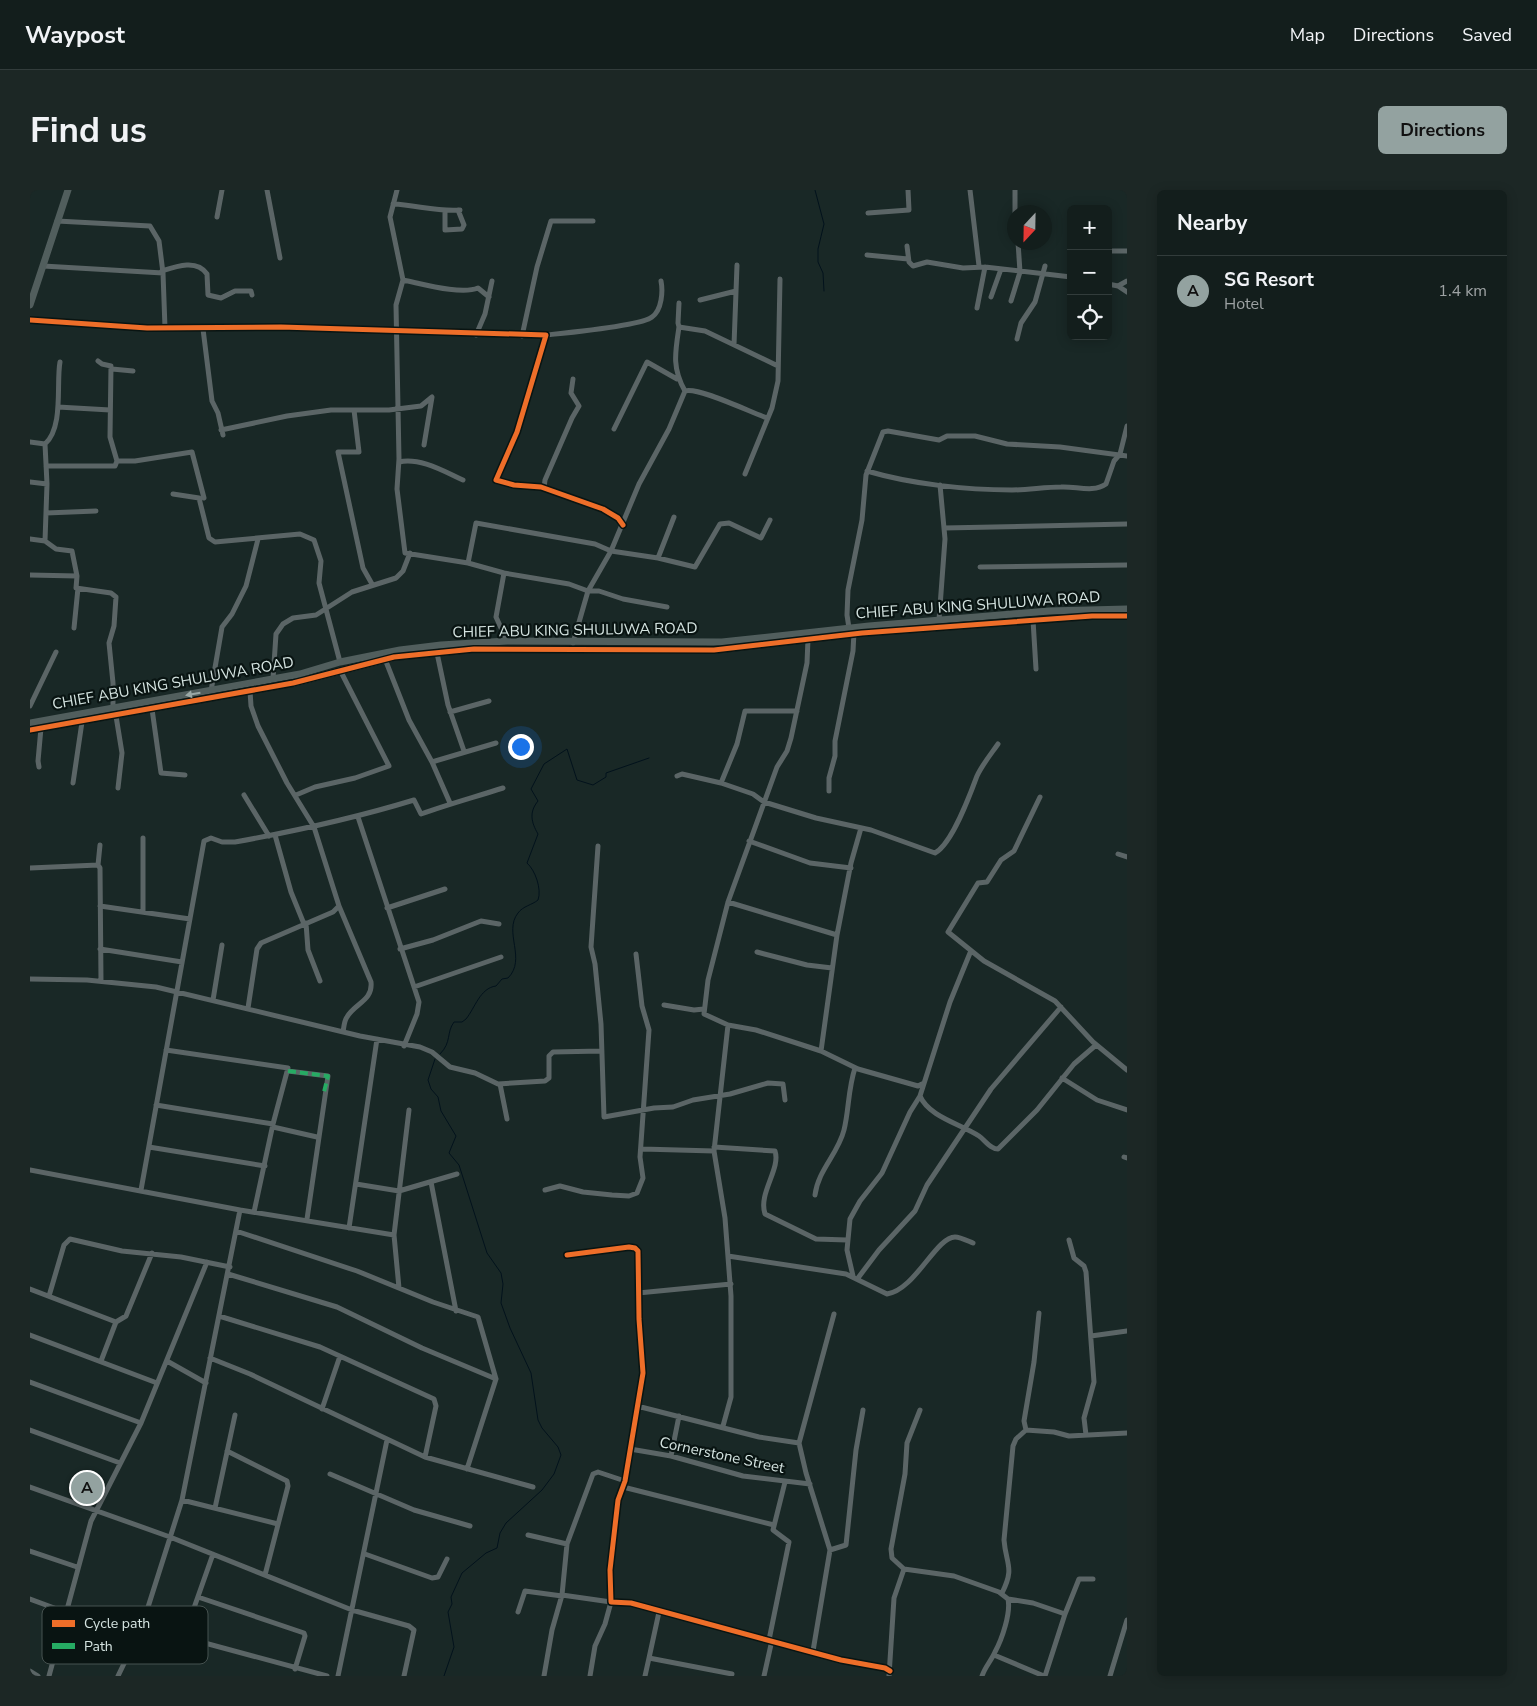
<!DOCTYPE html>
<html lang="en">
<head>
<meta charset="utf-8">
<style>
	body { margin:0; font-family:"Nunito Sans",sans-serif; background:#1c2725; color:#f1f3f6 }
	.controls { position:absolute; right:15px; top:15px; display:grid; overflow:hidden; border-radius:8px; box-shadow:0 2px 12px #0003 }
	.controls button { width:45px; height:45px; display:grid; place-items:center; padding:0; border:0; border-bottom:1px solid #323c3b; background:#131e1c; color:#f1f3f6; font:25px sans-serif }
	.compass { position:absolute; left:977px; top:15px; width:45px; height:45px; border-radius:50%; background:#131e1c; box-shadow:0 2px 12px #0003; rotate:202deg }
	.you { position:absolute; left:490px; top:556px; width:18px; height:18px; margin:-12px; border:4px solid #fff; border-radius:50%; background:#1a73e8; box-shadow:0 0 0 8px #1a73e833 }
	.badge { display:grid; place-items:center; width:32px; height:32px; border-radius:50%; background:#93a2a0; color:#111; font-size:16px; font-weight:700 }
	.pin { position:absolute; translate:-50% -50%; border:2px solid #fff; box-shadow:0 1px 5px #0006 }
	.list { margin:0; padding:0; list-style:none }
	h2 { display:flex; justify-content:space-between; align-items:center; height:65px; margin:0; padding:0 20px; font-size:21px }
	h2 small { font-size:16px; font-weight:400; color:#9da2a3 }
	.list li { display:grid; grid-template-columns:32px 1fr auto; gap:15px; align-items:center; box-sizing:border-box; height:70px; padding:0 20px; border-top:1px solid #323c3b }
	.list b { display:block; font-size:19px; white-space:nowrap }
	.list p { margin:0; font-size:16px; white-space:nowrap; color:#9da2a3 }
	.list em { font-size:16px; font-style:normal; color:#9da2a3 }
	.icon { flex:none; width:28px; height:28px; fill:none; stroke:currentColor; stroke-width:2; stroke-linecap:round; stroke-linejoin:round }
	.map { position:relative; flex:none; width:1097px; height:1486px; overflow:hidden; border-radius:8px }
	header { display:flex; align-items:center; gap:30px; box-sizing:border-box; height:70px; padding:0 25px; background:#131e1c; border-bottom:1px solid #323c3b }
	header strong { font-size:24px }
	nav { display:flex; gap:28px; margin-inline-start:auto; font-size:18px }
	.intro { display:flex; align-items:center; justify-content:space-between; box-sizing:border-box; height:120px; padding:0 30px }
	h1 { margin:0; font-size:35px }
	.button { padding:12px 22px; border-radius:8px; background:#93a2a0; color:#111; font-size:18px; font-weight:700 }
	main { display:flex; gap:30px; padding:0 30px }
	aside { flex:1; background:#131e1c; border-radius:8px; box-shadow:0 2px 12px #0003 }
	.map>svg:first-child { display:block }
</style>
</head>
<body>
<header>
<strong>Waypost</strong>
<nav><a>Map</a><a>Directions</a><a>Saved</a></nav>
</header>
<div class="intro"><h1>Find us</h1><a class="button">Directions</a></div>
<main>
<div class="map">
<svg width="1097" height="1486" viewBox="0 0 1097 1486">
	<rect width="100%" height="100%" fill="#192826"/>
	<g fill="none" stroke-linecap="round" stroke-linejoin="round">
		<path stroke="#02121c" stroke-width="1" d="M 785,0 L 794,34 L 788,59 L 788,72 L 793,83 L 794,101
			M 410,864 C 422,852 416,843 424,832 L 432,832 L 436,829 C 445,818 450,798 466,796 L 472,789 L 478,788 C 497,769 473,742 488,723 C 493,716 502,715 508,710 C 512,699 505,680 497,673 L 508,644 C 501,632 499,622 508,611 L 501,599 L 514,574 L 537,559 L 547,590 L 563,595 L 576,587 L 576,583 L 619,568
			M 405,869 L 398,890 L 401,899 L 408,907 L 411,921 L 426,946 L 419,963 L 429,975 L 457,1063 L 471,1083 L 473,1094 L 471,1113 L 480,1138 L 501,1183 L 508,1230 L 512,1238 L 528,1257 L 531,1265 L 524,1284 L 512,1300 L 476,1333 L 470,1343 L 467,1358 L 456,1363 L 432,1383 L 421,1407 L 422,1414 L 418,1422 L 424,1457 L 414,1486"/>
		<path stroke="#5b6566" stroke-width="5" d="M 237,0 L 250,68
			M 367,0 L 360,27 L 373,90 L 366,115 L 369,269 L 367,299 L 375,363 L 438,373 L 474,383 L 539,394 L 558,401 L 569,401 L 593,409 L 637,417
			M 940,0 L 949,76
			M 985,0 L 985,22
			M 363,14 C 386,15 408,22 430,20
			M 415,21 L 415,40 L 432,39 L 434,35 L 428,20
			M 838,23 L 879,20 L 878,0
			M 187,27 L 192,0
			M 27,31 L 120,36 L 129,51 L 133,83
			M 877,56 L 879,72 L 883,76 L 897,72 L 933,78 L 955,77 L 1041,87
			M 1078,61 L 1097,61
			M 837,65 L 878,69
			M 13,76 L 133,83 L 135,138
			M 132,81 C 147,76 167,69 177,84 L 178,105 L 191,108 L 205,101 L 221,101 L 222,105
			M 373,90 C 393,94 431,105 448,98 L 459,107
			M 1078,94 L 1088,96 L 1097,102
			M 1088,96 L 1097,91
			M 961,107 L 971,79
			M 670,110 L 706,101
			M 981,111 L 990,82 L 988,52
			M 649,113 L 648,133 L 649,137
			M 947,118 L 955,77
			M 0,130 L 117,138 L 251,137 L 516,145 L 487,242 L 466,290 L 484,295 L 511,297 L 573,319 L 588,328 L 593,335
			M 173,139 L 182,211 L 188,223 L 193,245
			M 446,145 L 455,124 L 462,91
			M 516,145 C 535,143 611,136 622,127 C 632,120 633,101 631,91
			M 492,146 L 507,77 L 521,31 L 563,31
			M 987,149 L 991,133 L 1005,112 L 1015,76
			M 704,155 L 707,75
			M 82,179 L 103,181
			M 655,201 C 642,178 645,163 649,137 L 675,141 L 748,176
			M 28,217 L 80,220
			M 324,220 L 329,262 L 308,262 L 333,378 L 342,394
			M 584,239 L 617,172 L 647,189
			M 191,240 L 257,226 L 301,220 L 359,220 L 391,216 L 402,207 L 394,255
			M 0,252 L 15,254 C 34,237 26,193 30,172
			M 15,254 L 17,294
			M 87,271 L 105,271 L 162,262 L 174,308
			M 369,272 C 390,267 415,282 433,290
			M 16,276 L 85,276 L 87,271 L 80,247 L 81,176 L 72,174 L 68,171
			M 837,281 C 881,294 936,300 982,300 C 998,300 1015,297 1031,297 C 1046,296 1063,303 1076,294 L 1084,271 L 1090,264 L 1097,236
			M 715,284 L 742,218 L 748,191 L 750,89
			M 0,292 L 17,294 L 15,351
			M 514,298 L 515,290 L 542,228 L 549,216 L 541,203 L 543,189
			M 143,304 L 169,308 L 179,348 L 185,352 L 270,344 L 284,350 L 291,371 L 289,393 L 310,472
			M 16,323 L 66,321
			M 914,338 L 1097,334
			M 0,349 L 15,351 L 26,359 L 42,361 L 47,386
			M 628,368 L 665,377 L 690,334 L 699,333 L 731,348 L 740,330
			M 438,373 L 446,333 L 565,354 L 581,361 L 628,368 L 644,327
			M 950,377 L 1097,375
			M 474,383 L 466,427 L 477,451
			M 0,385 L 47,386 L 46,398 L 81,403 L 86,407 L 84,436 L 79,453 L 83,493 L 83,519
			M 909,430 L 915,349 L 910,295
			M 1003,430 L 1006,479
			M 44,438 L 48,398
			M 819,438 L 817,425 L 818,400 L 832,330 L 836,285 L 853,242 L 858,241 L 909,250 L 917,246 L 945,246 L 977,254 L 1030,257 L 1097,266
			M 778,449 L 777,473 L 761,548 L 757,561 L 747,577 L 698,712 L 678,790 L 674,824 L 698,835 L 726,840 L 791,861 L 828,879 L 888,896 L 894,893
			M 543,453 L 558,401 L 581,361 L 609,294 L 639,239 L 655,201 C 667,196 722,223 737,228
			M 407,463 L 418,515 L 434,561
			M 355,469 L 379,530 L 402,572
			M 243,489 L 246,444 L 253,434 L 263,428 L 286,425 L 322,402 L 366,388 L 373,381 L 380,363
			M 181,501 L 192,437 L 202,424 L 216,396 L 228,349
			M 220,501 L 221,516 L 228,536 L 257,593 L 284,637 L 309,716 L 341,792 C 343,811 325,813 317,827 C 314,831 314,837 313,842
			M 0,516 L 26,462
			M 122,519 L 131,583 L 155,585
			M 420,522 L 459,511
			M 86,526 L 92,563 L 88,598
			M 9,577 L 8,571 L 11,538
			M 647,586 L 652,584 L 691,593 L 723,604 L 734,612 L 786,628 L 841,640 L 905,663 C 922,654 940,605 947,586 C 952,575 961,564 968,554
			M 43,593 L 52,532
			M 691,593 L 707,554 L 715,521 L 767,521
			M 799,601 L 799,588 L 805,566 L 805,551 L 823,461 L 824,442
			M 214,605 L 239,646
			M 266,605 L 285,597 L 325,588 L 359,576 L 310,480
			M 1010,607 L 984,661 L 971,670 L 957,692 L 948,693 L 918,742 L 954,771 L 1025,811 L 1063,852 L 1097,880
			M 420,613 L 402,572 L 466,553
			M 328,627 L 389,812 L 387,824 L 374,856
			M 245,645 L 261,702 L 274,734
			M 719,651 L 780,673 L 821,678
			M 70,655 L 68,675 L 70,678 L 71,791
			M 568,656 L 561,757 L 565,774 L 571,834 L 574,927 L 624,918 L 643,917 L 663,910 L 700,904 L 738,893 L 753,894 L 755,910
			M 1088,664 L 1097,667
			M 0,678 L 68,675
			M 698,712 L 807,745
			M 70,716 L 160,729
			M 357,718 L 415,699
			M 113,722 L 113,648
			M 276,733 L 278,760 L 290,791
			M 70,759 L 152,772
			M 370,759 L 403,750 L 451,731 L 469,734
			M 727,762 L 777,775 L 802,778
			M 0,789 L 57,790 L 126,797 L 330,846 L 390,857 L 402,862 L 420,877 L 445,883 L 468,894 L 515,891 L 519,888 L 519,866 L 523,862 L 571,861
			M 384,797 L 471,767
			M 183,810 L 192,755
			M 634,815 L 664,820 L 674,819
			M 218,818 L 227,759 L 231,753 L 303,722 L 309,716
			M 136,860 L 258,878 L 243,934 L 224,1022
			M 791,861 L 807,745 L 821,673 L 831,638
			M 258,881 L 298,886 L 277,1029
			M 1032,888 L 1067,910 L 1097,920
			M 470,894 L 477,929
			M 890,906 C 899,927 931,934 949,946 C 955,950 960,959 968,959 L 1007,920 L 1044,874 L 1066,855
			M 126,915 L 243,934
			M 243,937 L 287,947
			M 119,957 L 235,976
			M 684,957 L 745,961 C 751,979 728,1003 735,1024 L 786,1049 L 817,1050
			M 612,959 L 684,961
			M 1094,967 L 1097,968
			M 0,980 L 210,1020 L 364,1045
			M 401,992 L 426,1121
			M 326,994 L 369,1001 L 427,984
			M 111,1000 L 174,651 L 181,648 L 192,652 L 205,652 C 266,641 325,628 384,610 L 391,624 C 419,614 445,607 473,598
			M 515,1000 L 530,996 L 553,1002 L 582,1005 L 599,1006 L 607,1003 L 613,988 L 610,967 L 619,840 L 612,816 L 606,764
			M 785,1005 C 788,980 808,964 814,940 C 819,920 818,899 825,878
			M 319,1038 L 347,849
			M 206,1041 L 327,1081 L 403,1112 L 448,1127 L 466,1189 L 437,1279
			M 1039,1050 L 1044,1068 L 1054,1076 L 1056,1082 L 1064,1192 L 1054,1228 L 1056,1245
			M 537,1065 L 599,1057 L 605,1058 L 608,1061 L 609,1129 L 613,1183 L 595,1291 L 588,1310 L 580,1380 L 581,1412 L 601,1413 L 811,1470 L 855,1478 L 860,1481
			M 698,1066 L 816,1084 L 857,1104 C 885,1100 906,1047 925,1047 C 930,1047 938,1051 943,1053
			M 198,1084 L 307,1117 L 392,1158 L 466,1189
			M 823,1086 L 817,1060 L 820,1029 L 830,1011 L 852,983 L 880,922 L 890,906 L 920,812 L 940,763
			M 828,1088 L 849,1060 L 885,1021 L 897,995 L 961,899 L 1031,817
			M 369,1098 L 364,1045 L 379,920
			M 0,1099 L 86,1132
			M 608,1103 L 701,1094
			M 19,1106 L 34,1055 L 40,1049 L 92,1061 L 151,1067 L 200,1077
			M 189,1126 L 290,1157 L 404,1209 L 406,1216 L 395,1267
			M 0,1145 L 127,1193
			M 1061,1146 L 1097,1141
			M 180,1168 L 220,1184 L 395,1267 L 503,1297
			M 71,1171 L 86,1132 L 96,1126 L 122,1063
			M 137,1171 L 176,1193
			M 0,1192 L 111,1233
			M 607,1216 L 729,1247 L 769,1253 L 776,1283 L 800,1360 L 783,1461
			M 292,1219 L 310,1166
			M 890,1220 L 877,1253 L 875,1284 L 861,1359 L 862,1368 L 874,1379 L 924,1386 L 969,1402 L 978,1409 C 981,1423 972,1449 965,1462 C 961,1471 955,1477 952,1486
			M 693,1236 L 701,1207 L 701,1106 L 695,1028 L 684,961 L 698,835
			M 0,1240 L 90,1273
			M 996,1240 L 994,1231 L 1004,1172 L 1009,1123
			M 769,1253 L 804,1124
			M 600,1259 L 641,1266 L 713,1286 L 780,1294
			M 197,1261 L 257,1291 L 258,1296 L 235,1385
			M 641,1266 L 649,1226
			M 300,1284 L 384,1320 L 440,1336
			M 0,1297 L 140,1347 L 322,1420 L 379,1436 L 384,1440 L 374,1486
			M 593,1297 L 744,1335
			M 152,1310 L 248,1334
			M 185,1318 L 205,1225
			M 498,1345 L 537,1354
			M 800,1360 L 816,1355 L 826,1260 L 833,1220
			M 0,1361 L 47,1377
			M 335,1364 L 402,1388 L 408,1387 L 417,1369
			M 972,1403 C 985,1377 976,1375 974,1350 L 983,1256 L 986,1249 L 996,1240 L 1024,1242 L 1039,1246 L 1097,1243
			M 168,1407 L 274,1443 L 275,1446 L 265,1479
			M 0,1409 L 35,1422
			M 978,1409 L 1003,1413 L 1035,1424 L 1015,1486
			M 488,1422 L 495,1401 L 532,1406
			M 629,1422 L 619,1468 L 702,1484
			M 1035,1424 L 1049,1389 L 1063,1389
			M 112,1436 L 297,1486
			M 153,1449 L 183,1364
			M 739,1450 L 759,1352 L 743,1340 L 755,1292
			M 964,1465 L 1014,1486
			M 0,1481 L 8,1486
			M 19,1486 L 61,1331 L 111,1233 L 177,1072
			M 88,1486 L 112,1436 L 152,1310 L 210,1020
			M 308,1486 L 357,1250
			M 514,1486 L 522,1440 L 532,1405
			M 560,1486 L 565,1456 L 575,1434 L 581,1412 L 532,1405 L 537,1354 L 563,1284 L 568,1282 L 595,1291
			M 615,1486 L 619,1468
			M 734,1486 L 742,1450
			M 859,1486 L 864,1408 L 874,1379
			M 1080,1486 L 1097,1430"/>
		<path stroke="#515e5d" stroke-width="7" d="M 0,115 L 38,0
			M 0,533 L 270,484 L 310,472 L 370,460 L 411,455 L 477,451 L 692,452 L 839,436 L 1019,421 L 1097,419
			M 0,540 L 263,493 L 364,467 L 444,459 L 684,460 L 832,443 L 1062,426 L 1097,426"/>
		<path stroke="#26ab63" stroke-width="4" stroke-dasharray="8 4" stroke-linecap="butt" d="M 258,881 L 298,886 L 294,902"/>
		<g stroke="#091412" stroke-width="8">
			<path id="cycleway" d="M 0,130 L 117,138 L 251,137 L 516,145 L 487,242 L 466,290 L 484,295 L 511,297 L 573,319 L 588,328 L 593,335
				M 0,540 L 263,493 L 364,467 L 444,459 L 684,460 L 832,443 L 1062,426 L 1097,426
				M 537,1065 L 599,1057 L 605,1058 L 608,1061 L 609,1129 L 613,1183 L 595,1291 L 588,1310 L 580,1380 L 581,1412 L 601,1413 L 811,1470 L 855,1478 L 860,1481"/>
		</g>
		<use href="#cycleway" stroke="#ee6e29" stroke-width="5"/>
	</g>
	<defs><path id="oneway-solid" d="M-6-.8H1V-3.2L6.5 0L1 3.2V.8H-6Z" transform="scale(1.25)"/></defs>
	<use fill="#9aa8a6" href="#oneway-solid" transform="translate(163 504) rotate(170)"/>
	<g text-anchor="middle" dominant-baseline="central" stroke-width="4.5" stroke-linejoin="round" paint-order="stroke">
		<g font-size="15" fill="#d5e4e1" stroke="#091412">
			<text transform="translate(948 415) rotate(-4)">CHIEF ABU KING SHULUWA ROAD</text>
			<text transform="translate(545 440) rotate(-1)">CHIEF ABU KING SHULUWA ROAD</text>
			<text transform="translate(143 493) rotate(-10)">CHIEF ABU KING SHULUWA ROAD</text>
			<text transform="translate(692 1265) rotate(12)">Cornerstone Street</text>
		</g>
	</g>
	<rect x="12" y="1416" width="166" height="58" rx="8" fill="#091412" stroke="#465250" stroke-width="1"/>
	<rect x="22" y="1430" width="23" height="7" fill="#ee6e29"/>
	<rect x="22" y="1453" width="23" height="6" fill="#26ab63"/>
	<g font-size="14" fill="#d5e4e1">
		<text x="54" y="1438">Cycle path</text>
		<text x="54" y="1461">Path</text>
	</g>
</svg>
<div class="controls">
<button>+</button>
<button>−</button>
<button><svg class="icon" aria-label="locate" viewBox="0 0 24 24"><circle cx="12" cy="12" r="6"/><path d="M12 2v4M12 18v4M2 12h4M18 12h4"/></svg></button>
</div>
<svg class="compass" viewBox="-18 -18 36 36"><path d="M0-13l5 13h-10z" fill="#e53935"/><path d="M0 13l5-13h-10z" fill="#9da2a3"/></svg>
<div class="you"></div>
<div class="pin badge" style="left:57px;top:1298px">A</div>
</div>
<aside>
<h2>Nearby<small></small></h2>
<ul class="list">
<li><span class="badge">A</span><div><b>SG Resort</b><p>Hotel</p></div><em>1.4 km</em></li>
</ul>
</aside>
</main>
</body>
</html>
